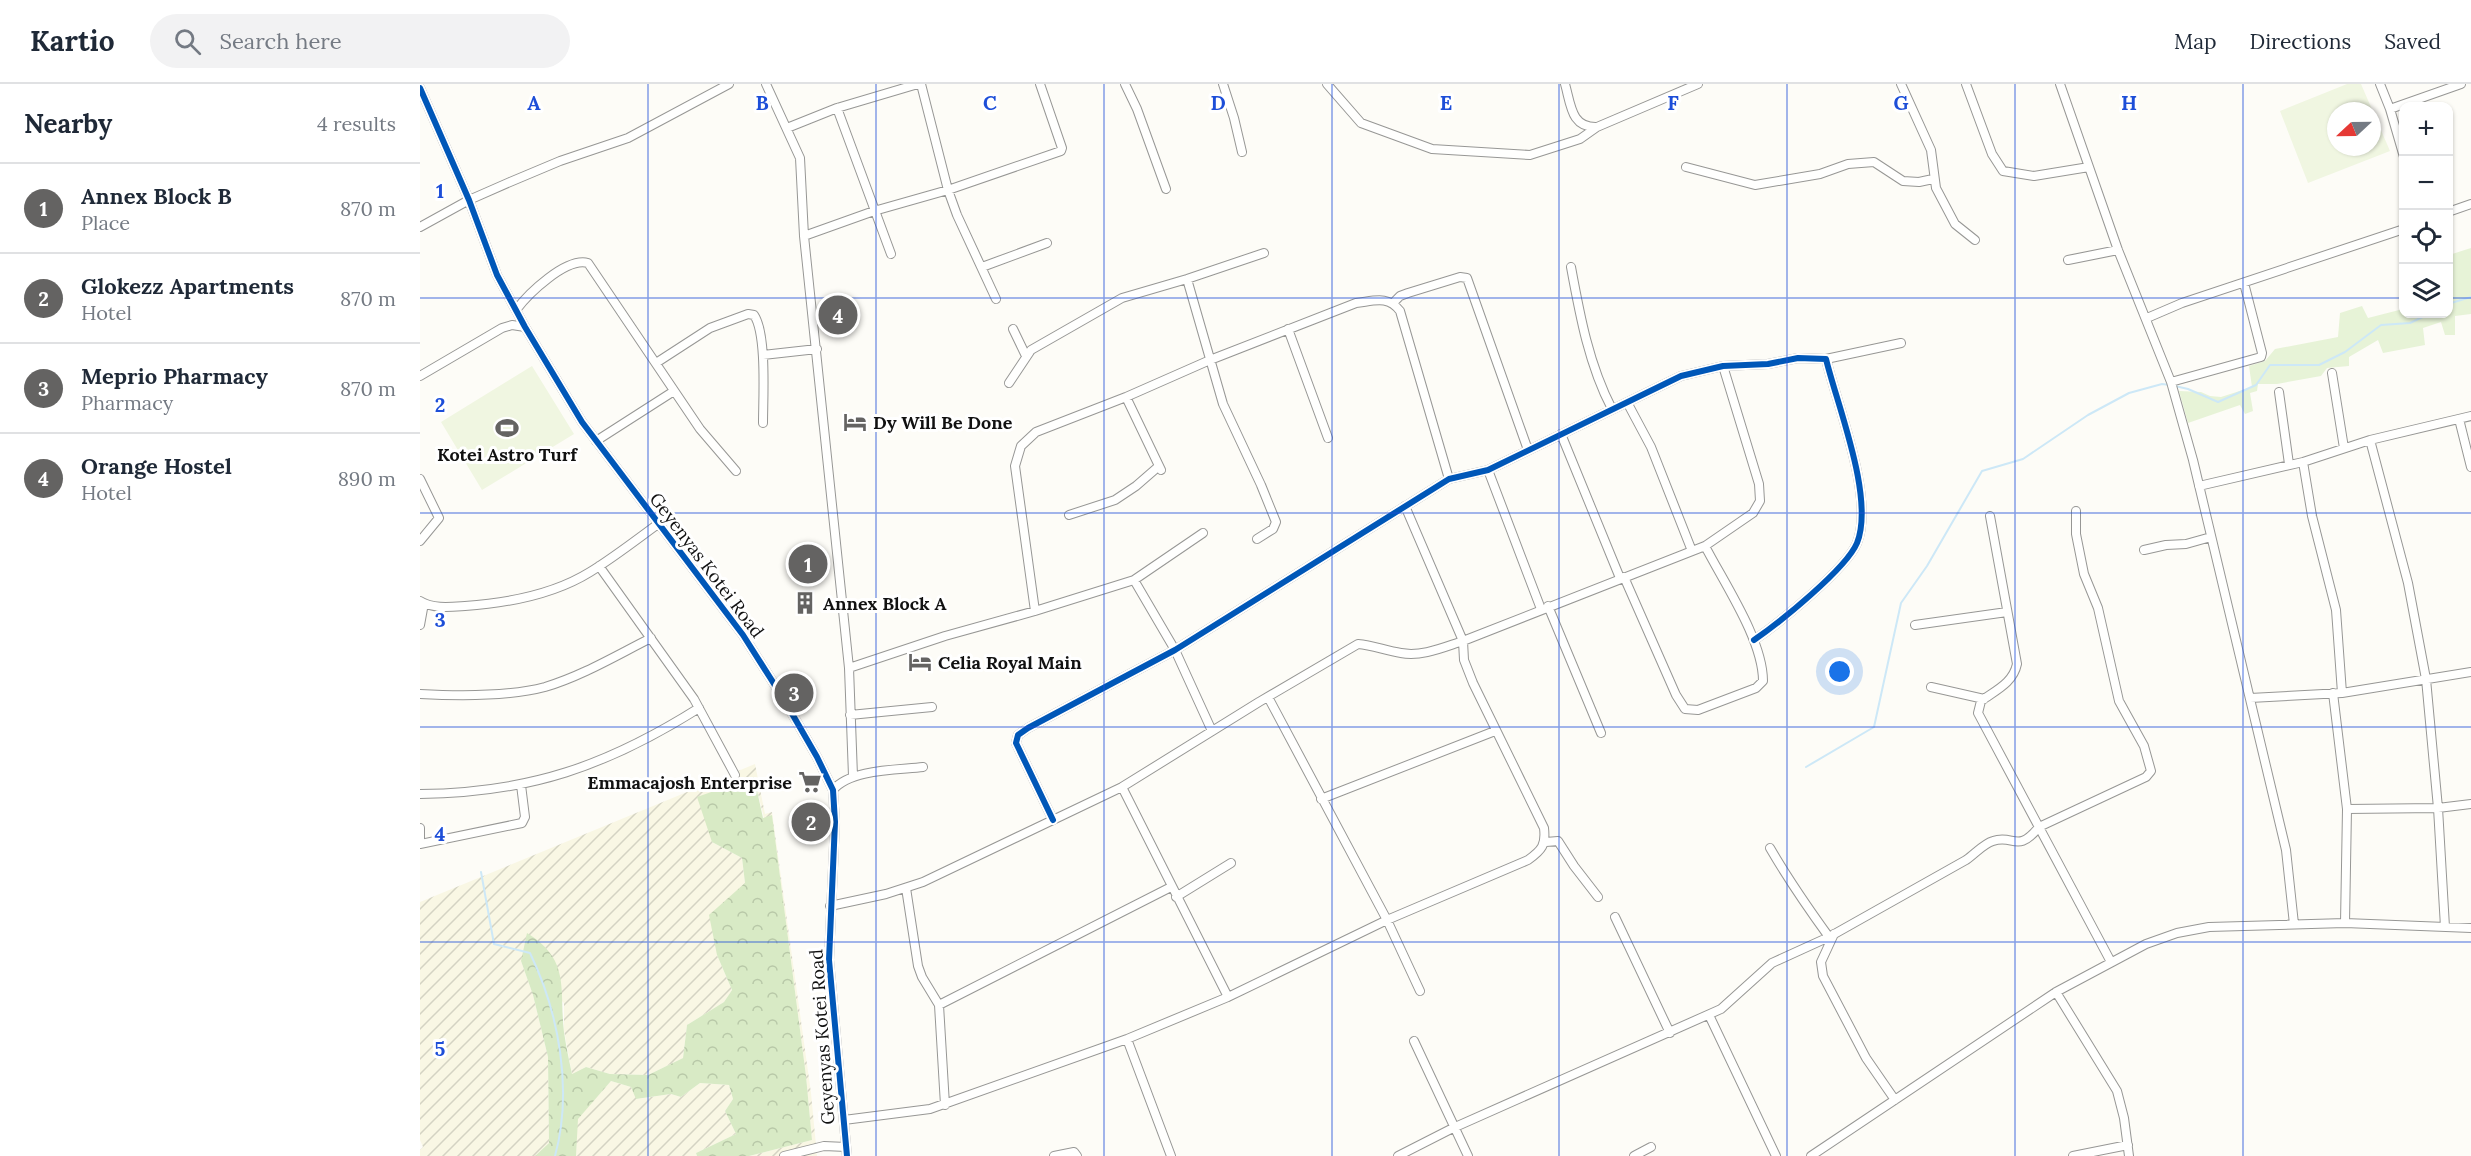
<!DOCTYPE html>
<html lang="en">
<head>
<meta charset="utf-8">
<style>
	body { margin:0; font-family:Lora,serif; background:#f2f2f3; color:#1f2937 }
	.controls { position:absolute; right:18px; top:18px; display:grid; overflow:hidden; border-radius:12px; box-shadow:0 2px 4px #0004 }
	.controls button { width:54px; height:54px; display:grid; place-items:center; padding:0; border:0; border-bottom:2px solid #e0e1e3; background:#fff; color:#1f2937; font:30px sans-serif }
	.compass { position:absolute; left:1907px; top:18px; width:54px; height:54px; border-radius:50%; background:#fff; box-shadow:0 2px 4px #0004; rotate:248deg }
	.you { position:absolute; left:1420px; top:588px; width:21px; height:21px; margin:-15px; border:4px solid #fff; border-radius:50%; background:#1a73e8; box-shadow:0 0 0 9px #1a73e833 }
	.badge { display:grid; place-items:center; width:39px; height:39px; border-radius:50%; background:#646362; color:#fff; font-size:20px; font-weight:700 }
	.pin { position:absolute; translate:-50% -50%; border:3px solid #fff; box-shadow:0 2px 6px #0006 }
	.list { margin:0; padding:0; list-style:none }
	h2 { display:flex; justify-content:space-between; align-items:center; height:78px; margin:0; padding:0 24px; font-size:26px }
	h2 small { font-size:20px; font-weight:400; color:#747a83 }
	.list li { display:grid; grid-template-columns:39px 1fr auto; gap:18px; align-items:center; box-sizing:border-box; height:90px; padding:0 24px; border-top:2px solid #e0e1e3 }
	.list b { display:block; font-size:22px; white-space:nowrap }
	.list p { margin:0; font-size:20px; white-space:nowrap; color:#747a83 }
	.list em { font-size:20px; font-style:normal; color:#747a83 }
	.icon { flex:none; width:33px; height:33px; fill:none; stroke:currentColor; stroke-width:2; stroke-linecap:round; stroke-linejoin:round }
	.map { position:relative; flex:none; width:2051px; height:1072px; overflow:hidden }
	header { display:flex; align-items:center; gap:36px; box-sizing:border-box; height:84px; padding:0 30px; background:#fff; border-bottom:2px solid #e0e1e3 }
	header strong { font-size:28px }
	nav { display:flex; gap:33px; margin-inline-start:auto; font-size:21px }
	.search { width:420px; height:54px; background:#f2f2f3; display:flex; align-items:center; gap:15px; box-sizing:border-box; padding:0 21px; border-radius:33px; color:#747a83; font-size:22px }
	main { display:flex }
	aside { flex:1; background:#fff }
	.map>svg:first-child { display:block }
</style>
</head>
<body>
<header>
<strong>Kartio</strong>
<div class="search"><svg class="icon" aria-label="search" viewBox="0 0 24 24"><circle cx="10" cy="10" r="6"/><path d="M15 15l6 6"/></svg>Search here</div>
<nav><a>Map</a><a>Directions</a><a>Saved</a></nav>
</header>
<main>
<aside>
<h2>Nearby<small>4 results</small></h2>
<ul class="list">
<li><span class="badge">1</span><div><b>Annex Block B</b><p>Place</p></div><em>870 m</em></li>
<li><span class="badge">2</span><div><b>Glokezz Apartments</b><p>Hotel</p></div><em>870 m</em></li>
<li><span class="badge">3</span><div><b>Meprio Pharmacy</b><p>Pharmacy</p></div><em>870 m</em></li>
<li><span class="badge">4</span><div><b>Orange Hostel</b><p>Hotel</p></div><em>890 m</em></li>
</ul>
</aside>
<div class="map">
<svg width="2051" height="1072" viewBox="0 0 2051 1072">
	<defs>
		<pattern id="farmland-furrows" width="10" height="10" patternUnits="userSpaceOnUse" patternTransform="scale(1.5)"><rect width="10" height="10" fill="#f9f7e4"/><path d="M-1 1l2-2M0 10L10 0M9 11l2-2" fill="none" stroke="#d4d3c3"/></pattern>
		<pattern id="forest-crowns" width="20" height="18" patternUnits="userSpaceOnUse" patternTransform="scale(1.5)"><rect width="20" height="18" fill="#d8eac5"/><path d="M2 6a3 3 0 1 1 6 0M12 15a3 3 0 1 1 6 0" fill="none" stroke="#b8c8a8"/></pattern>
	</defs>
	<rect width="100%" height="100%" fill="#fdfcf7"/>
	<path fill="url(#farmland-furrows)" d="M 335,680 L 345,730 L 352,728 L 391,1009 L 397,1072 L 329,1072 L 392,1056 L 386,992 L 352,732 L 344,734 L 334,694 L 292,758 L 322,774 L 325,799 L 297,871 L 312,906 L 304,918 L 267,941 L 263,974 L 228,991 L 190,990 L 166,983 L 152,990 L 144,946 L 144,919 L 101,877 L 113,911 L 128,973 L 129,1059 L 115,1072 L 0,1072 L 0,1066 L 3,1063 L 0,1056 L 0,818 Z
		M 191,997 L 211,1003 L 217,1015 L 251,1010 L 261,1013 L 280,999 L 309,1001 L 313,1015 L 305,1027 L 316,1050 L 276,1069 L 277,1072 L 156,1072 L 157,1035 Z"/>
	<path fill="#e7f3d7" d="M 2051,164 L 2051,230 L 2035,232 L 2035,251 L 2025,251 L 2021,238 L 2003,244 L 2005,261 L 1963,269 L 1958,256 L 1929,273 L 1929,282 L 1907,284 L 1901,292 L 1857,300 L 1838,300 L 1837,307 L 1830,309 L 1833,327 L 1825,330 L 1820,321 L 1768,339 L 1759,307 L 1781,308 L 1790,312 L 1801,313 L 1832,303 L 1829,282 L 1845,277 L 1855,265 L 1918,253 L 1920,229 L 1942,222 L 1948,234 L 1983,225 L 1984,230 L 2028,230 L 2029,171 Z"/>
	<path fill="url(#forest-crowns)" d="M 334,693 L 343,734 L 352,731 L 386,992 L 392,1056 L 329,1072 L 277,1072 L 276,1069 L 316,1050 L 305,1027 L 313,1015 L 309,1001 L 280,999 L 261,1013 L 251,1010 L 216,1015 L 211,1003 L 191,997 L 158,1035 L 156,1072 L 115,1072 L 129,1059 L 128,973 L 113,911 L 101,877 L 107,849 C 151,876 139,905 144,948 C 146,962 149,976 152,990 L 166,983 L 190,990 L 228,991 L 263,974 L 267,941 L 304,918 L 312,906 L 297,871 L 289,831 L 325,799 L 322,774 L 292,758 L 277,713 Z"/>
	<path fill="#f0f6e1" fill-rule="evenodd" d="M 1927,0 L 1941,0 L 1970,67 L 1888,99 L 1860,27 ZM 1916,27 L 1952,27 L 1952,63 L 1916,63 Z
		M 112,282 L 154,350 L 62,406 L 21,338 Z"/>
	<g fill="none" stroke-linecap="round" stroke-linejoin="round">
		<path stroke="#cde8f7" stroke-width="2" d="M 2028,220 L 2051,213
			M 1755,302 L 1768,305 L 1798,318 L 1836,301 L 1850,281 L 1899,281 L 1925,268 L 1961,241 L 1990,239 L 2009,230
			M 1386,683 L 1454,643 L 1481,519 L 1507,482 L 1562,387 L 1603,375 L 1668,331 L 1709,309 L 1742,300 L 1750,301
			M 61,788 L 74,860 L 110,869 C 139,929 153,1006 135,1072"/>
		<g stroke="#979795" stroke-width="10">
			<path id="minor" d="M 346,0 L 380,74 L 384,152 L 429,584 L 433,692
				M 501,0 L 528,106 L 537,131 L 576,215
				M 705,0 L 717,25 L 746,105
				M 803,0 L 814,34 L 822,68
				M 907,0 L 941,39 L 1012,65 L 1110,71 L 1160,55 L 1177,43
				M 1145,0 C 1151,21 1151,44 1177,43 L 1278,0
				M 1481,0 L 1511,66 L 1516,104 L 1535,140 L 1555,156
				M 1546,0 L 1572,70 L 1583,87 L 1614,92 L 1669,83
				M 1640,0 L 1698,166 L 1751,298 L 1773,376 L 1866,766 L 1874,840
				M 1960,0 L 1970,25 L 1984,73
				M 0,4 L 49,116 L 77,191 L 105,243 L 162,338 L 323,551 L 363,614 L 397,673 L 413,706 L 415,738 L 409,876 L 427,1072
				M 417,24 L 471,170
				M 1970,25 L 2041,0
				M 367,44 L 417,24 L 498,0
				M 1266,83 L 1335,101 L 1400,90 L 1428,80 L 1454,78 L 1483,97 L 1499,98 L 1513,95
				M 2028,128 L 2051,120
				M 0,143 L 49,116 L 90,98 L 140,77 L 208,54 L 309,0
				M 384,152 L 454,127 L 528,106 L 641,67 L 642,64 L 620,0
				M 1648,176 L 1698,166
				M 562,183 L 627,159
				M 1151,183 C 1160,232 1169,281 1192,325
				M 767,195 L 803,320 L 841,401 L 856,438 L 853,445 L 837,455
				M 974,218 L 980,212 L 988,209 L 1040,193 L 1047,194 L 1108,366
				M 96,226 C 108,210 146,173 168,179 L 280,345 L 316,387
				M 1727,234 L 1762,219 L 1984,145
				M 593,245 L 606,272
				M 868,245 L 908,354
				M 343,271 L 397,265
				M 1406,275 L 1481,259
				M 236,279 L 290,244 L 328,230 L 334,231 C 347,250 343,315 343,339
				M 1912,289 L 1924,364
				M 0,292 L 82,244 L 92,241 L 105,243
				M 1751,298 L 1841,273 L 1842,269 L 1824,199
				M 589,299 L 611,266 L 702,214 L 767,195 L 844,169
				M 1859,308 L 1869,380
				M 706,313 L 741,386
				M 1208,320 L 1231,363 L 1272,467
				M 2039,335 L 2051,383
				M 1141,350 L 1200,494
				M 1950,356 L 1988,499 L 2006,595 L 2018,724 L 2025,843
				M 176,357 L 254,307
				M 1883,378 L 1892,432 L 1916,526 L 1922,609
				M 1068,386 L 1121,525
				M 0,395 L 19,434 L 0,457
				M 1779,402 L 1883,378 L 1950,356 L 2051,332
				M 649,431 L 695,416 L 716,402 L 739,382
				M 1570,432 L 1597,580 C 1593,599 1576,606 1561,617 L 1558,629 L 1691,878
				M 1724,466 L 1746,461 L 1766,460 L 1791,453
				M 179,482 L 274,615 L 315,691
				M 1204,493 L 1256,611 L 1265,625 L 1278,626 L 1336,604 L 1343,597 C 1343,556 1304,499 1285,462
				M 714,496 L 755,566 L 792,647
				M 0,517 C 13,525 30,523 45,522 C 88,519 133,511 170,488 C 193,474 216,456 238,440
				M 1128,522 L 1181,649
				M 615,527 L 595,382 L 601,362 L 616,348 L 706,313 L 790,276 L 936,219 C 954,217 968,211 980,227 L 1029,395
				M 0,541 L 4,519
				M 1495,541 L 1587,528
				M 429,584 L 525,552 L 615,527 L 714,496 L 783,449
				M 1511,603 L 1564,615
				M 1913,609 L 1927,725 L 1925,839
				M 0,610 C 38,612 88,613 125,603 C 162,592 197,571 231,554
				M 848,613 L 967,836 L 1000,907
				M 1830,614 L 1922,609 L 2051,588
				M 430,631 L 512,623
				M 702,703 L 808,913
				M 413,706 C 430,685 477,686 503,683
				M 0,710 C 109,709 187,682 279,624
				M 901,715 L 1075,647
				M 1927,725 L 2018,724 L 2051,720
				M 633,736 L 596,659 L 598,651 L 608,644 L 755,566 L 1029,395 L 1068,386 L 1261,292 L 1303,282 L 1348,280 L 1378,274 L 1406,275 C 1417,321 1455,414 1437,459 C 1426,485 1359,539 1334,556
				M 0,744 L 0,756
				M 1126,758 L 1138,757 L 1154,782 L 1178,813
				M 0,760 L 102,739 L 105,733 L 101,701
				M 1350,764 C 1368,795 1388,824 1409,853
				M 486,804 L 498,882 L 502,893 L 519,921 L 525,1021
				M 756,813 L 811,779
				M 410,822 L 466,810 L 503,798 L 702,703 L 839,618 L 938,560 C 953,561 966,567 981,569 C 1002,573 1024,563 1043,557 L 1285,462 L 1333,429 L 1340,417 L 1339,400 L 1303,282
				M 1195,833 L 1250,949
				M 1414,850 L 1401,878 L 1403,892 L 1446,974 L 1475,1016
				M 1636,908 L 1697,1007 L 1704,1034 L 1709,1072
				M 519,921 L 751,803
				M 1289,931 L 1356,1072
				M 707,955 L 751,1072
				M 994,957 L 1048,1072
				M 424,1036 L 510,1025 L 707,955 L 808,913 L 967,836 L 1108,776 C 1122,766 1126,761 1124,744 L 1053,599 L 1044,576 L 1043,557 L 985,422
				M 364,1072 L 404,1062 L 426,1063
				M 634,1072 L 654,1068 L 657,1072
				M 978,1072 L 1033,1044 L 1301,925 L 1352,879 L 1409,853 L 1546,776 C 1555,770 1563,760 1573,757 C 1594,750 1597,770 1619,743 L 1726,693 L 1731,687 L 1724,662 L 1699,617 L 1678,524 L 1664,490 L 1656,450 L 1656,427
				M 1214,1072 L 1231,1063
				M 1391,1072 L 1636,908 L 1726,860 L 1757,849 L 1789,843 L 1925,839 L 2051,844
				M 1653,1072 L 1708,1061"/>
		</g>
		<use href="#minor" stroke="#fffffe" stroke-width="8"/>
		<g stroke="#fff" stroke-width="10">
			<path id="cycleway" d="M 0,4 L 49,116 L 77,191 L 105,243 L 162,338 L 323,551 L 363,614 L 397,673 L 413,706 L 415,738 L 409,876 L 427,1072
				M 633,736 L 596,659 L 598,651 L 608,644 L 755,566 L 1029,395 L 1068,386 L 1261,292 L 1303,282 L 1348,280 L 1378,274 L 1406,275 C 1417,321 1455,414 1437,459 C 1426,485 1359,539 1334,556"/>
		</g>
		<use href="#cycleway" stroke="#0057b8" stroke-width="6"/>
	</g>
	<path fill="none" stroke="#1d4ed8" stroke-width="1.5" stroke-opacity="0.55" d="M 228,0 L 228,1072M 456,0 L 456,1072M 684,0 L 684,1072M 912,0 L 912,1072M 1139,0 L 1139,1072M 1367,0 L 1367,1072M 1595,0 L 1595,1072M 1823,0 L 1823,1072M 0,214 L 1984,214M 2028,214 L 2051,214M 0,429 L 2051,429M 0,643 L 2051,643M 0,858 L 2051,858"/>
	<defs>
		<g id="hotel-bare" transform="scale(1.8)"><path d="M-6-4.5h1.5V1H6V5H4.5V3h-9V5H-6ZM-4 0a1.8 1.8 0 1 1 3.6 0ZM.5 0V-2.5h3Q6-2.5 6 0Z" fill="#646362" stroke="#fff" stroke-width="2.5" paint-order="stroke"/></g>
		<g id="stadium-bare" transform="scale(1.8)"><path d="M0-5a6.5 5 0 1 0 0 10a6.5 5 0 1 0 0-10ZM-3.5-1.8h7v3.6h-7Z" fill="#646362" stroke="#fff" stroke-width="2.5" paint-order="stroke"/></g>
		<g id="building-bare" transform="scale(1.8)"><path d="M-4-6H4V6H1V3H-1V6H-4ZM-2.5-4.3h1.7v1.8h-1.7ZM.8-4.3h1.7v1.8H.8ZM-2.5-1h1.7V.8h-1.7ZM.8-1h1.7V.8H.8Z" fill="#646362" stroke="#fff" stroke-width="2.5" paint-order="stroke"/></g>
		<g id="supermarket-bare" transform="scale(1.8)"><path d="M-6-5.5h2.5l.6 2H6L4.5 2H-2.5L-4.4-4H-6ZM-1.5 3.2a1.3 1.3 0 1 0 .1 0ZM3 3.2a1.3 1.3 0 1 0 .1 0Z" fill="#646362" stroke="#fff" stroke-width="2.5" paint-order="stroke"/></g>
	</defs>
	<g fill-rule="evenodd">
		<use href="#hotel-bare" x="435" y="338"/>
		<use href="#stadium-bare" x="87" y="344"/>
		<use href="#building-bare" x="385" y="519"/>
		<use href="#hotel-bare" x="500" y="578"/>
		<use href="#supermarket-bare" x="390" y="698"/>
	</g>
	<g text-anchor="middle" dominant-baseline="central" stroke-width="6" stroke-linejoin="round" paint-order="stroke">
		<g font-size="18" font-weight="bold" fill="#111" stroke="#fff" text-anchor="start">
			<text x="453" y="338">Dy Will Be Done</text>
			<text x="87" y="370" text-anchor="middle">Kotei Astro Turf</text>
			<text x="403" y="519">Annex Block A</text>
			<text x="518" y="578">Celia Royal Main</text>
			<text x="372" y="698" text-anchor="end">Emmacajosh Enterprise</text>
		</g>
		<g font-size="18" fill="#111" stroke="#fff">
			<text transform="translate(287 481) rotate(53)">Geyenyas Kotei Road</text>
			<text transform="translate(402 953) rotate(-94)">Geyenyas Kotei Road</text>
		</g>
	</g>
	<g font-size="20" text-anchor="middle" font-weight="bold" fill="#1d4ed8" stroke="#fff" stroke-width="6" stroke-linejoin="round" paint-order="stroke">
		<text x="114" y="26">A</text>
		<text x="342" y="26">B</text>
		<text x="570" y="26">C</text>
		<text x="798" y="26">D</text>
		<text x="1026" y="26">E</text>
		<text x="1253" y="26">F</text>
		<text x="1481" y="26">G</text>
		<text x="1709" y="26">H</text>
		<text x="20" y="114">1</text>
		<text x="20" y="328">2</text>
		<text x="20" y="543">3</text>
		<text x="20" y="757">4</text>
		<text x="20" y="972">5</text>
	</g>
</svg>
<div class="controls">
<button>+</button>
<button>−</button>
<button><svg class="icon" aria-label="locate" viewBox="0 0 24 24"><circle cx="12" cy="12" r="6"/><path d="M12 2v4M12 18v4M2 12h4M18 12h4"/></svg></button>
<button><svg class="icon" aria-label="layers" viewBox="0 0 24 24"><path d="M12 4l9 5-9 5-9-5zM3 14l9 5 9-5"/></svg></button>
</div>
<svg class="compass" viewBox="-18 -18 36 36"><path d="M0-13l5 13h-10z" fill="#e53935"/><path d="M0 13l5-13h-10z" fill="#747a83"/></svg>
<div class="you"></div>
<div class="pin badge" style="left:388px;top:480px">1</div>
<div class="pin badge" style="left:391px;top:738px">2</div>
<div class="pin badge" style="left:374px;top:609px">3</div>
<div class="pin badge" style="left:418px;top:231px">4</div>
</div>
</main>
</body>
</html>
